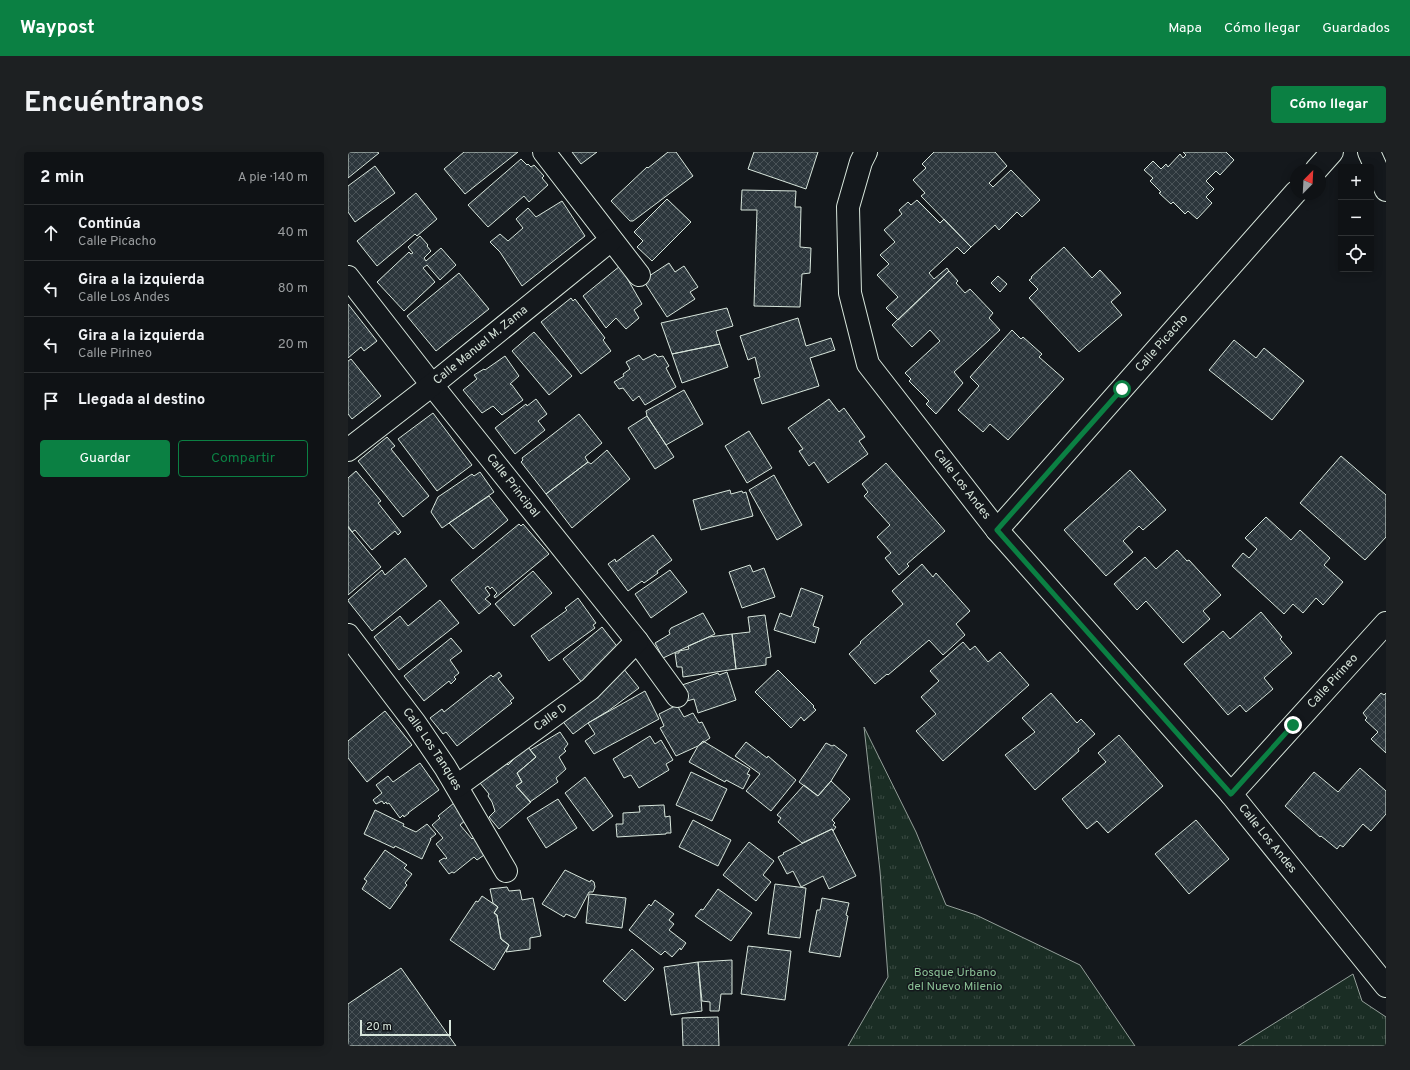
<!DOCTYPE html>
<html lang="es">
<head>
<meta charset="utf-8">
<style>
	body { margin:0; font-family:Overpass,sans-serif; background:#1d2022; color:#f1f3f6 }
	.controls { position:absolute; right:12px; top:12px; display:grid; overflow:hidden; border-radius:4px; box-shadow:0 2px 10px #0003 }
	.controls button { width:36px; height:36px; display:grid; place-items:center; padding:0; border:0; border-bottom:1px solid #2f3234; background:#0f1215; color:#f1f3f6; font:20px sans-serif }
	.compass { position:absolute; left:942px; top:12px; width:36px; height:36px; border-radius:50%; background:#0f1215; box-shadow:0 2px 10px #0003; rotate:24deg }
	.scale { position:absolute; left:12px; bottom:10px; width:91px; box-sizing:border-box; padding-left:4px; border:2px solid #d8e6dc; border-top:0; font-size:11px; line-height:14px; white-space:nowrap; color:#d8e6dc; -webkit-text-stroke:3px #14181c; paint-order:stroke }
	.stop { position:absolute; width:12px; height:12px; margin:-9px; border:3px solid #0b8043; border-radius:50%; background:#fff }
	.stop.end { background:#0b8043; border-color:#fff; box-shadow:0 1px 4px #0008 }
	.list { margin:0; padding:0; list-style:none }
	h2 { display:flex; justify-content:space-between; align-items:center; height:52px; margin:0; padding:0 16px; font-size:17px }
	h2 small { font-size:13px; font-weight:400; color:#9b9ea0 }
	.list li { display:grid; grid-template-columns:26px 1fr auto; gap:12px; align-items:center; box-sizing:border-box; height:56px; padding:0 16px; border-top:1px solid #2f3234 }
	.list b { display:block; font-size:15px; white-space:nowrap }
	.list p { margin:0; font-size:13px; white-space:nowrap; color:#9b9ea0 }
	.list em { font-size:13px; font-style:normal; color:#9b9ea0 }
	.actions { display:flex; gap:8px; padding:12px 16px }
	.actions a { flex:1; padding:9px 0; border:1px solid #0b8043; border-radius:4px; text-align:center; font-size:14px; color:#0b8043 }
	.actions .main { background:#0b8043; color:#fff }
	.icon { flex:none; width:22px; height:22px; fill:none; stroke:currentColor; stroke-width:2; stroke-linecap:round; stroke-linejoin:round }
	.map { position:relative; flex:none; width:1038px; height:894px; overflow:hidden; border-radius:4px }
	header { display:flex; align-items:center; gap:24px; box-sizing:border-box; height:56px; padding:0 20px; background:#0b8043; color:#fff }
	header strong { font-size:19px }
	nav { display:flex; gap:22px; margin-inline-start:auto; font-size:14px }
	.intro { display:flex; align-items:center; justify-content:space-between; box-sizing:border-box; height:96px; padding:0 24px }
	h1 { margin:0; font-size:28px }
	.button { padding:10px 18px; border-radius:4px; background:#0b8043; color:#fff; font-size:14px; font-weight:700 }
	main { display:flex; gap:24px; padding:0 24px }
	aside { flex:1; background:#0f1215; border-radius:4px; box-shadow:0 2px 10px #0003 }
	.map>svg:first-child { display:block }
</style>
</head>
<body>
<header>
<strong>Waypost</strong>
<nav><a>Mapa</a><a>Cómo llegar</a><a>Guardados</a></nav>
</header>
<div class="intro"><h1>Encuéntranos</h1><a class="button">Cómo llegar</a></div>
<main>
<aside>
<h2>2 min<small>A pie · 140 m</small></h2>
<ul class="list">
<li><svg class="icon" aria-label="ahead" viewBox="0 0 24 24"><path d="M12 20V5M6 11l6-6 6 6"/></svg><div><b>Continúa</b><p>Calle Picacho</p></div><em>40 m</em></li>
<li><svg class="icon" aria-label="left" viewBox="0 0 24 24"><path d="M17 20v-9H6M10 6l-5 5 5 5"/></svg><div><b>Gira a la izquierda</b><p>Calle Los Andes</p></div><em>80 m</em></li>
<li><svg class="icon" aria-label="left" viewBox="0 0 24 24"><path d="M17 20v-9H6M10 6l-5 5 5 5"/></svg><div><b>Gira a la izquierda</b><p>Calle Pirineo</p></div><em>20 m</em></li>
<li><svg class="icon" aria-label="arrive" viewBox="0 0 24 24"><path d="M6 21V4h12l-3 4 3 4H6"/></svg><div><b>Llegada al destino</b></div></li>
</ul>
<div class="actions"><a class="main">Guardar</a><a>Compartir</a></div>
</aside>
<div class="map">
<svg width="1038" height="894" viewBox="0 0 1038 894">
	<defs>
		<pattern id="park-tufts" width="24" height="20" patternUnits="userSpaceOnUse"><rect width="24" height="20" fill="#1a2d24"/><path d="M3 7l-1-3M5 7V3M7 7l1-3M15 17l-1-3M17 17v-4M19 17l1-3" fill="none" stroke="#3b4b43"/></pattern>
		<pattern id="building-cross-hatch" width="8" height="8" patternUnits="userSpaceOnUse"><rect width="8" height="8" fill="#2c363c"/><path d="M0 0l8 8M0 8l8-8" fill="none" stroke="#4a5358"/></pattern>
	</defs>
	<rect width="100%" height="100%" fill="#14181c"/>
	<path fill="url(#park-tufts)" stroke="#939e99" d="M 516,575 L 568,680 L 598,753 L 628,763 L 732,813 L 787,894 L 500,894 L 540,825 L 532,719 Z
		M 1005,822 L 1014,849 L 1038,865 L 1038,894 L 890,894 Z"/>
	<path fill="url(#building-cross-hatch)" stroke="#d8e6dc" d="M 0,0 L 29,0 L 31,1 L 0,26 Z
		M 116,0 L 170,0 L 117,42 L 96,17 Z
		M 224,0 L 249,0 L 233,12 Z
		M 320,0 L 328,0 L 345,24 L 285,69 L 282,69 L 263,49 L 299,15 L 300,16 Z
		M 406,0 L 470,0 L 458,37 L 400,17 Z
		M 586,0 L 647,0 L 659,14 L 641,31 L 645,35 L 663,18 L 692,48 L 674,65 L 669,60 L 651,78 L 647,73 L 623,95 L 573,44 L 577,41 L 565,28 L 578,16 L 574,12 Z
		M 835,0 L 878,0 L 886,8 L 872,23 L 868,19 L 858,29 L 866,37 L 858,45 L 864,51 L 849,67 L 840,59 L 837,62 L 825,50 L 823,52 L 811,41 L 813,40 L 802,29 L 805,26 L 796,18 L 805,9 L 813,17 L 818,12 L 820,15 L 832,2 L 835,6 L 838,3 Z
		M 173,7 L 179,13 L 180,12 L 183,15 L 186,13 L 196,24 L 194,26 L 200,33 L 181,50 L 176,44 L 140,75 L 120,53 Z
		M 27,14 L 47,41 L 7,70 L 0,60 L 0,34 Z
		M 394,38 L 448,39 L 447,55 L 453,55 L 452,95 L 463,96 L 462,121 L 454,122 L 452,155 L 406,154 L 409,58 L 393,58 Z
		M 68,41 L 89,67 L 69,84 L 67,82 L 29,114 L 9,89 Z
		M 319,47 L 343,70 L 304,109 L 289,95 L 295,89 L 286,80 Z
		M 569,48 L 592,71 L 596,67 L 623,95 L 616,102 L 609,95 L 581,121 L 586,127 L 599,116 L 601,119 L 550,168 L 538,156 L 550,145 L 529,123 L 541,112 L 532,103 L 547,90 L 536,78 L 554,62 L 551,58 L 560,50 L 563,53 Z
		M 214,49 L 237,84 L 174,134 L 152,100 L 142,90 L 152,82 L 160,89 L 175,76 L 168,67 L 180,56 L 188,65 Z
		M 72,84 L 80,93 L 79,94 L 83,99 L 76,106 L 78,109 L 93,96 L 108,113 L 92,128 L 79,113 L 75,116 L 87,130 L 56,159 L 29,130 L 61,100 L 63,102 L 65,101 L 60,95 Z
		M 716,95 L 744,126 L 752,118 L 773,141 L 763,150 L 774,163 L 731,200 L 681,146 L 690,137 L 681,128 L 684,126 L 683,125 Z
		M 321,111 L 327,120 L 336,114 L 350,135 L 342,140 L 347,147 L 319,165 L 295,128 Z
		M 272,114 L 294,152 L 286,158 L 291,166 L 278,177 L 268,166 L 258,176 L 235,144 Z
		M 601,119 L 610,129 L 608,131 L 617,141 L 622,137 L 645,161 L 641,166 L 652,178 L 606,220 L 615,231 L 588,262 L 578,252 L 581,249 L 561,229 L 563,227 L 557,221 L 592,189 L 582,178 L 564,195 L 544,173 Z
		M 111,121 L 141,157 L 88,199 L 59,164 Z
		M 650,124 L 659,132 L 652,140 L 643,131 Z
		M 223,146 L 225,149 L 227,147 L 257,186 L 255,188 L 263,199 L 233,222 L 193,170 Z
		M 0,152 L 29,189 L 16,199 L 13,195 L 0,206 Z
		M 379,156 L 385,174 L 368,179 L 372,192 L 324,202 L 313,171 Z
		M 450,166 L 458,194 L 483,186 L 487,198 L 462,206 L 471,234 L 414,252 L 406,227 L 412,225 L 407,205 L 400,208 L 392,184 Z
		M 664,178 L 673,187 L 675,185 L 694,202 L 691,205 L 716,227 L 660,288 L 642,272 L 635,280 L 610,258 L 631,234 L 622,225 Z
		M 186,180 L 224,224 L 201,243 L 164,199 Z
		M 886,188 L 908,206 L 916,196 L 956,229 L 924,268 L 861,218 Z
		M 372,192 L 380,215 L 334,231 L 324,202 Z
		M 307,202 L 310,205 L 315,204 L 321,214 L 318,216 L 328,235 L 297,253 L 291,244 L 285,249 L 275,236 L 271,237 L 266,230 L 276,224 L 275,222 L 282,217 L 278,210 L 291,203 L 295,208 Z
		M 157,204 L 171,224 L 162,232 L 164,233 L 175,248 L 154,263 L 145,254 L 134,261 L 115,238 L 129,227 L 126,223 L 136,217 L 137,218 Z
		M 3,207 L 33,244 L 4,267 L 0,262 L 0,209 Z
		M 336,238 L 355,272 L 318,293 L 299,264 L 298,259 Z
		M 188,247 L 199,262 L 190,269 L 197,278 L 167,302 L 147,276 L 178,252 L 179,254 Z
		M 481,247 L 491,260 L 496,256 L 517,285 L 511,289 L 520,302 L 480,331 L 466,310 L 461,314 L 451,299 L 455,297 L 440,276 Z
		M 85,261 L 124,313 L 89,339 L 50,287 Z
		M 231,262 L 254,291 L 237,305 L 240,310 L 198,342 L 173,310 L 175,308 L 174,306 Z
		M 299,264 L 326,305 L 307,317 L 280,276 Z
		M 401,279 L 424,316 L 399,331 L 377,294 Z
		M 39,285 L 47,294 L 43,297 L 81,344 L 55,365 L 10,309 Z
		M 259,298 L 282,327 L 224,376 L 198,342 L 240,310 L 243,312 Z
		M 993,304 L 1038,343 L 1038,385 L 1017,408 L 952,351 Z
		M 538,311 L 597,379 L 559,412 L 561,414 L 551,423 L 537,406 L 543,401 L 529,385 L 542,373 L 516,344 L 520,340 L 514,332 Z
		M 782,318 L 818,358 L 795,378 L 791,374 L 775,389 L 785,400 L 758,424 L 716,378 Z
		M 8,319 L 33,349 L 30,351 L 53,380 L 50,383 L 47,379 L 24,398 L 7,378 L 4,380 L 0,374 L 0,326 Z
		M 132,320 L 146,340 L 94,376 L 83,360 L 90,345 L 124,322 L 126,324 Z
		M 426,323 L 454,373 L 429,388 L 401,338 Z
		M 382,338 L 383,342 L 394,339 L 395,341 L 398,340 L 405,364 L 353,378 L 345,348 Z
		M 141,344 L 160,368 L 125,397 L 101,371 Z
		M 918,365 L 943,388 L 952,378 L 982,406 L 976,413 L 995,430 L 975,453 L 968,446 L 955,461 L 945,452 L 936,462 L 884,414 L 895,401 L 901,406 L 909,397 L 897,386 Z
		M 171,372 L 173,374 L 175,372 L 201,402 L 147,446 L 146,444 L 149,441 L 144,435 L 142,437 L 140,434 L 137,436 L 142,443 L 137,447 L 143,452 L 131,462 L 103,428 Z
		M 0,375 L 33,415 L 0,443 Z
		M 305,383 L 324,408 L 309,419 L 310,421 L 296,431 L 294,429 L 280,439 L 260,412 L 267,407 L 268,410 Z
		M 829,398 L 839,409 L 841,408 L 873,443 L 855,459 L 862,467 L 835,491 L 798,449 L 789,458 L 766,432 L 797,405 L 808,417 Z
		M 57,406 L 79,434 L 24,479 L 0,449 L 0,448 L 34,418 L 37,423 Z
		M 574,412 L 585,425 L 588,421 L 622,459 L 608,472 L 617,483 L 595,503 L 581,488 L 540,523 L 539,522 L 527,532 L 501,502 L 513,491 L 512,490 L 555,452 L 544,439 Z
		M 402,413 L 405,420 L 416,416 L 427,445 L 394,456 L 381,420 Z
		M 322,418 L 339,440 L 303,466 L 287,442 Z
		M 185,419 L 204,441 L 166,474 L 147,452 Z
		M 453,436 L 475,444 L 465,474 L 471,476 L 467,491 L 426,478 L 432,461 L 443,465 Z
		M 230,446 L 248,471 L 245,473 L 247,476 L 201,509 L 183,484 L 219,458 L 217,456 Z
		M 92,448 L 111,471 L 51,518 L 26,485 L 52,464 L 60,474 Z
		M 913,460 L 934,485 L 932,487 L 944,501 L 916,526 L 925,537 L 898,560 L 892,553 L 880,563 L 836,512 L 875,479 L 882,487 Z
		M 355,461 L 367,482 L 315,506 L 307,491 L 322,482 L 321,479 L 323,476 Z
		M 417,463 L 423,505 L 418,506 L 418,513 L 388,517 L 384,482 L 402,480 L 400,465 Z
		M 254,475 L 275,502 L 234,531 L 215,507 Z
		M 384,482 L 388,517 L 335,525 L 334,515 L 329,515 L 327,501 L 331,501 L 331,499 L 341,497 L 340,494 L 361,485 Z
		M 103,486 L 114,499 L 102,508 L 111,521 L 106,525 L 108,527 L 103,532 L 101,529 L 76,549 L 56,524 Z
		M 615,490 L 622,498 L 627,494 L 640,510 L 652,500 L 681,533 L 595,609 L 568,579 L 588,562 L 573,545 L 591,529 L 582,519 Z
		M 275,516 L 291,536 L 260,559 L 240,571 L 225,582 L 212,566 Z
		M 430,518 L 466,554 L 465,555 L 468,558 L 456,569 L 453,565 L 443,576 L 407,540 Z
		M 151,520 L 154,524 L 150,527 L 166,546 L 162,549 L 164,551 L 109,594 L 98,580 L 95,582 L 82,566 L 94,557 L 96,560 L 143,523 L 145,525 Z
		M 379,520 L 388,548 L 350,561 L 346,547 L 339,549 L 334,533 L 370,521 L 371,523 Z
		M 297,539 L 311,567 L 246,602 L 237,589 L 247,582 L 240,571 Z
		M 703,541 L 729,571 L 733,567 L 747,582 L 730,597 L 731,599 L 687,638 L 657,603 L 687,580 L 674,566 Z
		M 1033,541 L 1036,543 L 1038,541 L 1038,601 L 1023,587 L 1030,580 L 1017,568 L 1019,566 L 1015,561 Z
		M 329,553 L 336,565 L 345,561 L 351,571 L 354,570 L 362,586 L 350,594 L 328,604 L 312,576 L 316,574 L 311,562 Z
		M 37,559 L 64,593 L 19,630 L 0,606 L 0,589 Z
		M 212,580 L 220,592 L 216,597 L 218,599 L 211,605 L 218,617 L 208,626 L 210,630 L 182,650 L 168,634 L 174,630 L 169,621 L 188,605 L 182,598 Z
		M 771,583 L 815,634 L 760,681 L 749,669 L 739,677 L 714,647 L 758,610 L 750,601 Z
		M 302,584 L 307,592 L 313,588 L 325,608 L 318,612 L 321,618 L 291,636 L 283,623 L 276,626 L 265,607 Z
		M 355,589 L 402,617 L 399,622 L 402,623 L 395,637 L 378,628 L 377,630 L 341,610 L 350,594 Z
		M 398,590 L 419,606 L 420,604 L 448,628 L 423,659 L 398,639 L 412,622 L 387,604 Z
		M 478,591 L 484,594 L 486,593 L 499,603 L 483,629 L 470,644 L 451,630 Z
		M 180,595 L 188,605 L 169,621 L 174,630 L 168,634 L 183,650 L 151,677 L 141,665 L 147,659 L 144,650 L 140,644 L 141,642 L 132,631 L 134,630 L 132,627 L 156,608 L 160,613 L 165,608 L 165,606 Z
		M 72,611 L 91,638 L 60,661 L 61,661 L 56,665 L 55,663 L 52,666 L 41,651 L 39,652 L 38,650 L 36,652 L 34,649 L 28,652 L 25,648 L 34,641 L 28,633 L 40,624 L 45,630 Z
		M 1012,616 L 1038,639 L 1038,662 L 1023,679 L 1015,672 L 995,695 L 992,693 L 989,697 L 973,684 L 972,685 L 937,654 L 966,620 L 990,640 Z
		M 343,620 L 379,637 L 364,669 L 328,653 Z
		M 237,625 L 265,664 L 245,679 L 217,641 Z
		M 483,629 L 502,647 L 484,668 L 487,671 L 485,673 L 488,675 L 485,679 L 484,677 L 454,691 L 430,670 L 433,666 L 429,663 L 456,633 L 470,644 Z
		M 210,647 L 229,676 L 198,696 L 179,666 Z
		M 106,651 L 119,667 L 112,673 L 124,687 L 126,685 L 139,701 L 129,708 L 126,705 L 106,721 L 104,720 L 101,722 L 91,709 L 96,706 L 98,707 L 99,706 L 88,692 L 95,686 L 84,673 L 92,666 L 90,664 Z
		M 316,653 L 317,665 L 322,664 L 323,681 L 318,681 L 318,682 L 269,685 L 268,672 L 275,672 L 275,661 L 292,660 L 291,654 Z
		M 27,658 L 56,672 L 55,674 L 68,680 L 79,672 L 88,682 L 82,687 L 83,687 L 74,707 L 47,694 L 46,696 L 16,682 Z
		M 345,668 L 383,688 L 370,714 L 331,695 Z
		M 848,668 L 881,707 L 841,742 L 807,702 Z
		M 484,677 L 508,724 L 481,737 L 475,724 L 453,735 L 445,719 L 439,722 L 430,705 L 436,702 L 435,701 Z
		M 401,690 L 426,709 L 415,723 L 423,730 L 408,749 L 375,723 Z
		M 37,698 L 59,713 L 56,716 L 64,722 L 57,731 L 59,733 L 42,757 L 14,737 L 19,729 L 16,727 Z
		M 217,718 L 242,730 L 243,728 L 246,730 L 247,735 L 245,740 L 241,740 L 229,763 L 227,766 L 218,762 L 216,765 L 194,752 Z
		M 427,732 L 458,736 L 452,786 L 420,782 Z
		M 159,735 L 161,739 L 172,738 L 174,748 L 185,746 L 193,784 L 182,786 L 182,797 L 158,800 L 161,793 L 153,787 L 149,763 L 146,761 L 150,755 L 145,751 L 142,737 Z
		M 370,737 L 404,761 L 383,789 L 347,764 L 353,757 L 355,758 Z
		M 241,742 L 278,746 L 274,776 L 238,771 Z
		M 134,744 L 150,755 L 146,761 L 149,763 L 153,787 L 161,793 L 146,818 L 102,788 L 128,749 L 130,750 Z
		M 474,746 L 501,751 L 498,763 L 500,764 L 492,805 L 461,800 L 469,758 L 472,758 Z
		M 307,748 L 326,762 L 321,768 L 326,772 L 321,778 L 338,791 L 333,798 L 332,796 L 324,805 L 317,799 L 313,803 L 281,778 L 301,752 L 303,754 Z
		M 400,794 L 443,799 L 437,848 L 393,842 Z
		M 284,797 L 306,817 L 277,849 L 255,829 Z
		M 384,808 L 384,842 L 373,842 L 371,859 L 362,859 L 362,850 L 354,849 L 350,810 Z
		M 350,810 L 354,859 L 323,863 L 316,815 Z
		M 53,816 L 108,894 L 0,894 L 0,852 Z
		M 370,865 L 371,894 L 335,894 L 334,866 Z"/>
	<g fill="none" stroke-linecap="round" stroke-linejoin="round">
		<g stroke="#d8e6dc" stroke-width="24">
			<g id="street">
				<path d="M 196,0 L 291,123"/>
				<path id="s1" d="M 518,0 L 513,10 L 500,55 L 502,141 L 520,212 L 649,378 L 883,642 L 1038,834"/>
				<path d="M 1021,0 L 1038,38"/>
				<path d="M 968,18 L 984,0"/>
				<path id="s2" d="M 0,125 L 84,233 L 289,489 L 329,544"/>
				<path id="s3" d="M 0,298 L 84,233 L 263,88"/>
				<path id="s4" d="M 649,378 L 948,40"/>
				<path id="s5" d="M 0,483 L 67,571 L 97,615 L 158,719"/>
				<path id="s6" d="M 109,634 L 242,537 L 289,489"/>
				<path id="s7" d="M 883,642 L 1038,471"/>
			</g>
		</g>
		<use href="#street" stroke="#14181c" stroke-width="22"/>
	</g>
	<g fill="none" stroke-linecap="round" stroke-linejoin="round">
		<path stroke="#0b8043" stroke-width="5" d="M 774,237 L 649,378 L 883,642 L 945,573"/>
	</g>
	<g text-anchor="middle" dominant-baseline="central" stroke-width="3" stroke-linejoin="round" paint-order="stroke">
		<g font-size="12" fill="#d8e6dc" stroke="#14181c">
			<text stroke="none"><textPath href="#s4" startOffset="249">Calle Picacho</textPath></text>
			<text stroke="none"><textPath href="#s3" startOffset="169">Calle Manuel M. Zama</textPath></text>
			<text stroke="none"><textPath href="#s1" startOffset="370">Calle Los Andes</textPath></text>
			<text stroke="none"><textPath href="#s2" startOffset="266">Calle Principal</textPath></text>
			<text stroke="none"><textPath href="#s7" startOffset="152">Calle Pirineo</textPath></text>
			<text stroke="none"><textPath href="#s6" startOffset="116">Calle D</textPath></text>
			<text stroke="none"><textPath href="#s5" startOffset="142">Calle Los Tanques</textPath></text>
			<text stroke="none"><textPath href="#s1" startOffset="838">Calle Los Andes</textPath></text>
		</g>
		<g font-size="12" fill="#8ac095" stroke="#14181c">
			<text x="607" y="821">Bosque Urbano<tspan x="607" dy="14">del Nuevo Milenio</tspan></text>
		</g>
	</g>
</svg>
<div class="controls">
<button>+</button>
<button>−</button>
<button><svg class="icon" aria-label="locate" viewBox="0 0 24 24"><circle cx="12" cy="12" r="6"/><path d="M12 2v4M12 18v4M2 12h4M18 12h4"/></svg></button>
</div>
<svg class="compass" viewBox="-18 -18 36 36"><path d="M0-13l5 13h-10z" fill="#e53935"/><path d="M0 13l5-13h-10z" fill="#9b9ea0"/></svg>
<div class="scale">20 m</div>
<div class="stop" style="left:774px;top:237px"></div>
<div class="stop end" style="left:945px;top:573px"></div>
</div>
</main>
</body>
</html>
